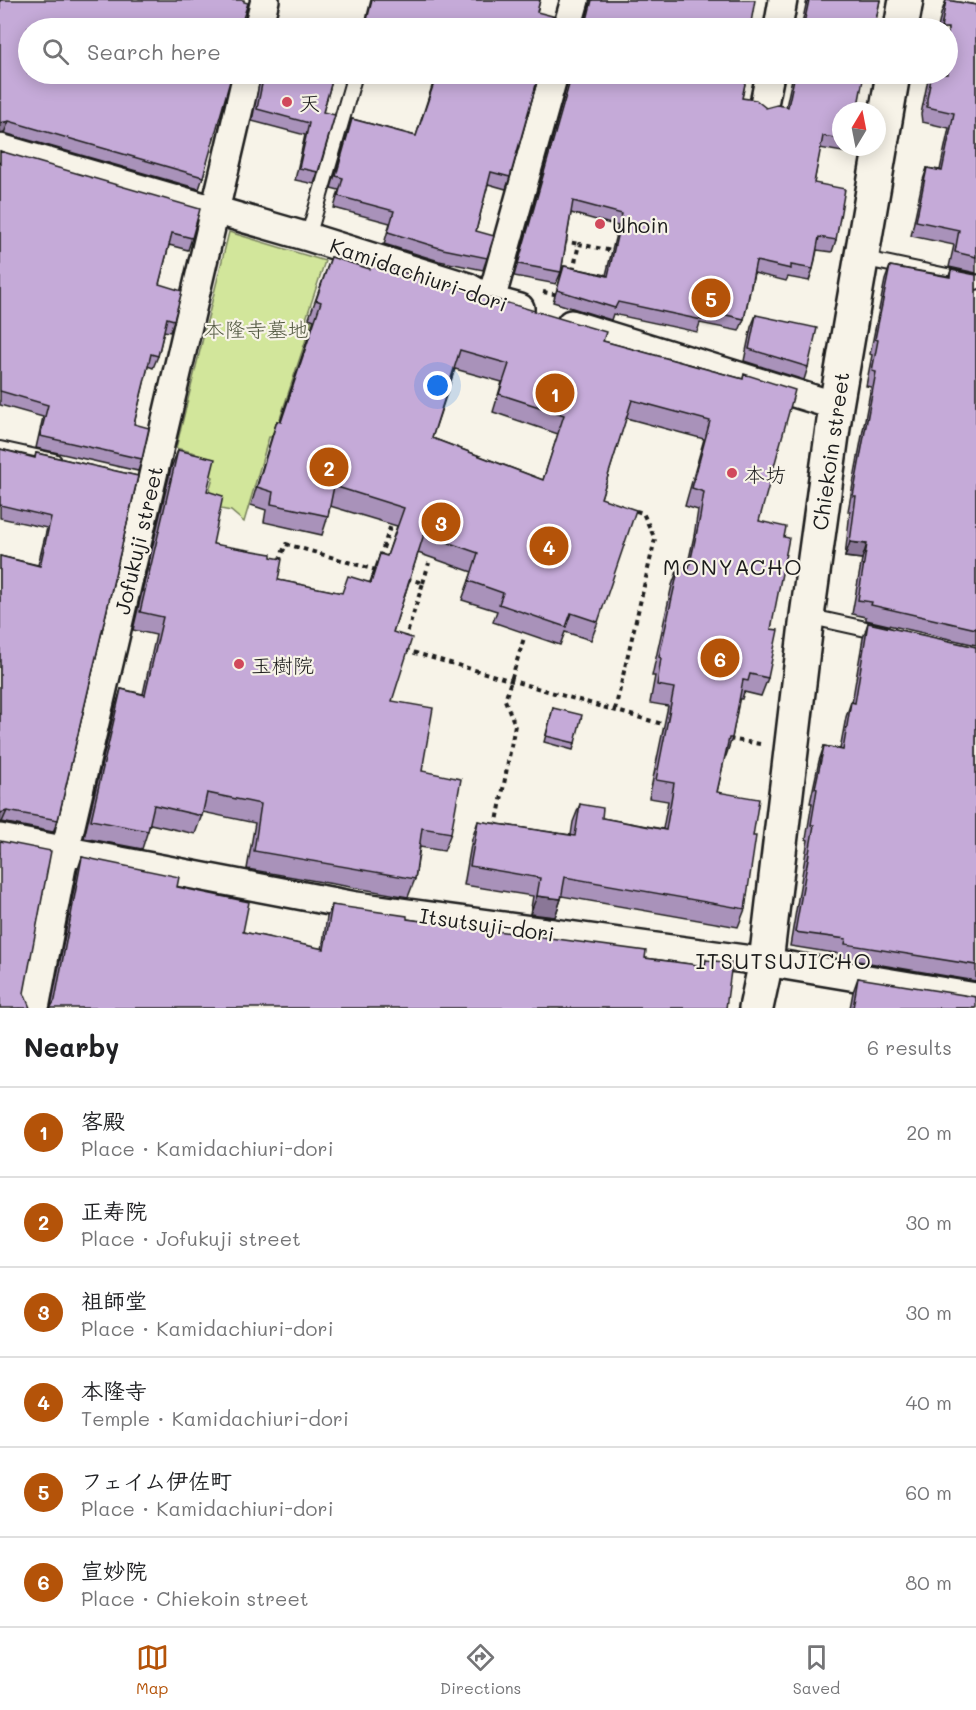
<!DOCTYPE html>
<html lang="en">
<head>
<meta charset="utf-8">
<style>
	body { margin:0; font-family:Mali,"Klee One",sans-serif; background:#f2f2f2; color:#202124 }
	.compass { position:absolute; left:832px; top:102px; width:54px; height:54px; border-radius:50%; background:#fff; box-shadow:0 3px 15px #0003; rotate:10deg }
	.you { position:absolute; left:438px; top:386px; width:21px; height:21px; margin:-15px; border:4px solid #fff; border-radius:50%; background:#1a73e8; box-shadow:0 0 0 9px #1a73e833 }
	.badge { display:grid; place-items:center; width:39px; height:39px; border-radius:50%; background:#b45309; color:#fff; font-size:20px; font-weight:700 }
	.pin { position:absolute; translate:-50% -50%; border:3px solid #fff; box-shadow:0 2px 6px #0006 }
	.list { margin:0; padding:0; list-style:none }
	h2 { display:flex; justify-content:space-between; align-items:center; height:78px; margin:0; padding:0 24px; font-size:26px }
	h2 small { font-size:20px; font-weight:400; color:#757577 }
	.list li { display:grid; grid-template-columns:39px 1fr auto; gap:18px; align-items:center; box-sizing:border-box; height:90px; padding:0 24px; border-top:2px solid #e0e0e0 }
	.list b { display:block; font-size:22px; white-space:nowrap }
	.list p { margin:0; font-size:20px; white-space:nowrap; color:#757577 }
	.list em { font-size:20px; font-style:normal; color:#757577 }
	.icon { flex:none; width:33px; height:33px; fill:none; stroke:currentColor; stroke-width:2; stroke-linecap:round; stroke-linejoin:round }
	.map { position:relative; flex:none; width:976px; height:1008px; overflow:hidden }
	.search { position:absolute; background:#fff; box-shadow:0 3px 15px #0003; left:18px; right:18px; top:18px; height:66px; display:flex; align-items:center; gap:15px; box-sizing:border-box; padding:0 21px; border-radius:33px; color:#757577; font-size:22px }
	.sheet { height:618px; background:#fff }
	nav { display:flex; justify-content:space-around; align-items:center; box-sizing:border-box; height:84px; border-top:2px solid #e0e0e0; background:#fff; font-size:16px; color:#757577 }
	nav a { display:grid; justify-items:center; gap:3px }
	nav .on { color:#b45309 }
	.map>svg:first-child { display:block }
</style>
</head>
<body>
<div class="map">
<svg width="976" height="1008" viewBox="0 0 976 1008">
	<rect width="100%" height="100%" fill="#f7f3e8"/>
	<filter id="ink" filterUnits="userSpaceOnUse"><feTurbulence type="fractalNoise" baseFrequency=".0167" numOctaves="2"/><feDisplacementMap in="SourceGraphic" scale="12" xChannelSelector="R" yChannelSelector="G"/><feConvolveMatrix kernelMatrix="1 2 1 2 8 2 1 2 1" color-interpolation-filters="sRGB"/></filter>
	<g filter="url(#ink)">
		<path fill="#d2e69b" stroke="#77815c" stroke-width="1.5" d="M 229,232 L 325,261 L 306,319 L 312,321 L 274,437 L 269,437 L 244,522 L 231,511 L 205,506 L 213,477 L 190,469 L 195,453 L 176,448 Z"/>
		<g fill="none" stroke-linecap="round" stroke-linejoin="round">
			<g stroke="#1c1c1c" stroke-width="18">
				<path id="lane" d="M 308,237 L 355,74
					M 861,258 L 976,282
					M 0,449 L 54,461
					M 807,616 L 884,633"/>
			</g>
			<g stroke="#1c1c1c" stroke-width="32">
				<path id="street" d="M 962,0 L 976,3
					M 258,28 L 265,0
					M 567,28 L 575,0
					M 778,28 L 783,0
					M 764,104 L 770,74
					M 0,148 L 308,237 L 468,287 L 491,300 L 520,308
					M 491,300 L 554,74
					M 571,324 L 836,406
					M 0,838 L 356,906 L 766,962 L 976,997
					M 35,1008 L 65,851 L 247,74"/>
			</g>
			<g stroke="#1c1c1c" stroke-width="38">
				<path id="secondary" d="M 901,28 L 906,0
					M 756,1008 L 766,962 L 807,616 L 836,406 L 893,74"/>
			</g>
			<path stroke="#1c1c1c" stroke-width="4" stroke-dasharray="4.5 4.5" stroke-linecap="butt" d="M 563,241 L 579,244
				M 573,271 L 579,244 L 612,251
				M 543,292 L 559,295
				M 380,557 L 393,519
				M 279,561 L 286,544 L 379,571
				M 423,583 L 429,563
				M 405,640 L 423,583 L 406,578
				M 405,650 L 669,726
				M 615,710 L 655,539 L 643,513 L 633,510
				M 729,739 L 760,744
				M 496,827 L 515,725 L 505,700 L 524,638"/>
			<use href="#lane" stroke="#f7f3e8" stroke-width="14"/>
			<use href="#street" stroke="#f7f3e8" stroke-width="27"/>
			<use href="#secondary" stroke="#f7f3e8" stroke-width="33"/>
		</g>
		<path fill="#a992ba" stroke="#1c1c1c" stroke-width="1.5" fill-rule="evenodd" d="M 0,0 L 240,28 L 203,177 L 199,189 L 4,133 Z
			M 371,0 L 540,0 L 537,12 L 563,28 L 364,28 Z
			M 590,0 L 755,0 L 585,22 L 590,4 Z
			M 807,0 L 880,0 L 876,20 L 873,28 L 801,28 Z
			M 946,0 L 976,5 L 976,273 L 949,267 L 954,245 L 911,236 L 922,183 L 927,168 L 940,170 L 949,128 L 922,122 L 921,114 L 929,74 L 948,74 L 948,28 L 938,28 L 941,14 Z
			M 261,74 L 334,74 L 323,112 L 318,172 L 314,184 L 295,180 L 305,135 L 252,121 Z
			M 433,74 L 539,74 L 510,177 L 506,189 L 488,184 L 476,231 L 487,258 L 483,270 L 439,261 L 384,244 L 390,223 L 334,208 L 339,190 L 331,188 L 352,119 L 416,136 L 436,74 Z
			M 569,74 L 747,74 L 742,98 L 766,108 L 786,107 L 793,74 L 864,74 L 841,111 L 841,147 L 850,147 L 848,153 L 820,148 L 814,183 L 836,240 L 832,252 L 817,250 L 813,269 L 809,281 L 788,277 L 786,281 L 754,273 L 744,319 L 739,331 L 700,323 L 697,332 L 613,314 L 611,320 L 553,302 L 564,266 L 606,275 L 618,226 L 571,213 L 561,272 L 556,284 L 514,276 L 569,78 Z
			M 0,151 L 192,238 L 188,250 L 169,245 L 159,284 L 174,320 L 170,332 L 164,331 L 158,356 L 153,368 L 148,366 L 134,424 L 142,459 L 138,471 L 36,448 L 43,417 L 0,405 Z
			M 331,257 L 603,341 L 743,379 L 744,374 L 759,521 L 784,537 L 771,629 L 768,678 L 761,696 L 744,692 L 742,699 L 739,699 L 732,738 L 726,756 L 725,756 L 717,792 L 753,836 L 745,909 L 738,927 L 562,896 L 555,917 L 530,914 L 533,896 L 464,885 L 472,839 L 478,821 L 571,835 L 573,822 L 580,804 L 602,818 L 663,829 L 668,801 L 649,798 L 668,706 L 650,703 L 655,676 L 652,676 L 672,585 L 679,566 L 687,568 L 694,536 L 698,510 L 685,506 L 704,439 L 626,418 L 601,498 L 598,622 L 591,640 L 565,632 L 560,645 L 493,622 L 497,611 L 462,600 L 472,572 L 418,553 L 393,632 L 392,701 L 422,771 L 451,833 L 444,851 L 420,847 L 415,879 L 408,897 L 247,869 L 255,823 L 203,812 L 195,834 L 150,824 L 142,849 L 84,838 L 115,708 L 121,689 L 143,694 L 156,635 L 133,630 L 171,468 L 178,450 L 207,491 L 213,544 L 271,557 L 278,580 L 342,593 L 370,582 L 380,554 L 387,556 L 397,526 L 330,506 L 328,516 L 322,535 L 264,522 L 266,510 L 251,505 L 271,439 L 277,421 L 280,422 L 314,320 L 309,318 ZM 455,369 L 502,382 L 493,412 L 558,434 L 543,480 L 432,438 Z
			M 890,266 L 949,276 L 951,270 L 976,275 L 976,645 L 866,620 L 866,617 L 852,614 L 862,559 L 845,557 L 850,511 L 848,511 L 871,387 L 866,386 L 872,355 L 870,354 L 885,280 Z
			M 756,315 L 808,367 L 804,380 L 744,361 L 751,327 Z
			M 0,449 L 35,457 L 36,453 L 138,476 L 58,820 L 53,832 L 2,822 L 0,823 L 0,556 L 38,565 L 47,528 L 0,518 Z
			M 868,623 L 976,647 L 976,981 L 840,958 L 840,954 L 790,946 L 808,840 L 806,839 L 812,803 L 810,803 L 819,761 L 824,746 L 840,749 L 846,717 L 851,702 L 852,703 L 863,638 Z
			M 553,708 L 575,743 L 573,750 L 544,742 Z
			M 82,857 L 177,887 L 243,932 L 322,949 L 327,917 L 332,905 L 407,919 L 645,958 L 704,966 L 706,960 L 726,1008 L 51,1006 L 78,869 Z
			M 858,978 L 976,1008 L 850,1008 L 853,992 Z"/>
		<path fill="#8a7797" stroke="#1c1c1c" stroke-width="1.5" d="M 9,121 L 4,133 L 0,134 L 0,123 Z
			M 850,542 L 867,544 L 862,559 L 845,557 Z
			M 7,811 L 2,822 L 0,823 L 0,813 Z
			M 537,896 L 561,899 L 555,917 L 530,914 Z"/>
		<path fill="#c5aad8" stroke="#1c1c1c" stroke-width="1.5" fill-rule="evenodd" d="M 0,0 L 244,0 L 244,2 L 248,3 L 240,28 L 28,28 L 28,74 L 232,74 L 203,177 L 9,121 L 0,123 Z
			M 372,0 L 540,0 L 537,12 L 556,17 L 560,26 L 563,28 L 365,28 Z
			M 592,0 L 755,0 L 750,28 L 752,28 L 578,28 L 587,20 Z
			M 809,0 L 880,0 L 876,20 L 874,20 L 872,28 L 803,28 Z
			M 946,0 L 976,5 L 976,257 L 955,252 L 959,230 L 916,221 L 927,168 L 942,171 L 954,113 L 927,107 L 927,99 L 932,74 L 948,74 L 948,28 L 941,28 Z
			M 264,74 L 334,74 L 323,112 L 335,115 L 318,172 L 299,168 L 309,123 L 257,109 Z
			M 437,74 L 539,74 L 510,177 L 491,172 L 476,231 L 494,236 L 487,258 L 443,249 L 388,232 L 394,211 L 338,196 L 343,178 L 336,176 L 352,119 L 416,136 Z
			M 572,74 L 747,74 L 742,98 L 756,100 L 766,108 L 777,105 L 788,107 L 795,74 L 864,74 L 857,111 L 841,111 L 841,139 L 823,136 L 814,183 L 845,189 L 836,240 L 819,237 L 813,269 L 791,265 L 791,269 L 756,261 L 744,319 L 704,310 L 702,320 L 618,302 L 615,308 L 557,290 L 564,266 L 608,276 L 622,214 L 573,201 L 561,272 L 518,264 Z
			M 0,151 L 200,209 L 192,238 L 172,233 L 159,284 L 182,291 L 174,320 L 167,318 L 158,356 L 151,354 L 134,424 L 149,428 L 142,459 L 40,436 L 48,405 L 0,391 Z
			M 331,257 L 370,269 L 372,263 L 606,332 L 603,341 L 743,379 L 744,374 L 795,390 L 759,521 L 786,527 L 784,537 L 789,538 L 771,629 L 778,630 L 768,678 L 750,674 L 748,681 L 743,680 L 732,738 L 729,738 L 717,792 L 759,799 L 753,836 L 756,836 L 745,909 L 565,877 L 561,899 L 537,896 L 540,878 L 470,866 L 478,821 L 575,836 L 580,804 L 603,808 L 602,818 L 666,830 L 674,783 L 656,780 L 674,688 L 657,685 L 661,658 L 659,657 L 679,566 L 689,568 L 700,517 L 704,492 L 692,488 L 710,421 L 632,400 L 601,498 L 636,510 L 598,622 L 571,613 L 566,627 L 499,604 L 503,593 L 469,581 L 478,553 L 424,534 L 393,632 L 412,638 L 392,701 L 433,708 L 422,771 L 461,779 L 451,833 L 422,828 L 415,879 L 254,851 L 261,804 L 207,793 L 202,816 L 154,805 L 148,831 L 91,820 L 121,689 L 145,695 L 163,617 L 140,612 L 178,450 L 215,459 L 207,491 L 223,496 L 213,544 L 271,554 L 271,557 L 282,559 L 278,580 L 342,593 L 348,576 L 371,583 L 380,554 L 387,556 L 404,508 L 334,486 L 328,516 L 271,504 L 273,492 L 257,487 L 277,421 L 281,422 L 321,302 L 316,300 ZM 460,350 L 509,364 L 499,394 L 564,415 L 543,480 L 432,438 Z
			M 890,266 L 950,277 L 951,270 L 976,275 L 976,629 L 871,605 L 872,602 L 858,600 L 867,544 L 850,542 L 856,496 L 853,496 L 876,372 L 872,371 L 878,340 L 875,339 Z
			M 756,315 L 817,328 L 808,367 L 749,349 Z
			M 0,449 L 35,458 L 36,453 L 138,476 L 58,820 L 7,811 L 0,813 L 0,556 L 40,566 L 51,517 L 0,505 Z
			M 868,623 L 976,647 L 976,965 L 845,944 L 846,939 L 795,932 L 814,825 L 811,825 L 817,789 L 815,788 L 824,746 L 843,750 L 851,702 L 855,703 Z
			M 553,708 L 582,715 L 575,743 L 546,736 Z
			M 0,841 L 51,851 L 24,993 L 30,1008 L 0,1008 Z
			M 82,857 L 179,877 L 177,887 L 249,902 L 243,932 L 324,949 L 332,905 L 407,916 L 407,919 L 646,951 L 645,958 L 705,966 L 706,960 L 732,963 L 726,1008 L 49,1008 L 51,1007 L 55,1000 Z
			M 858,978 L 976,997 L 976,1008 L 853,1008 Z"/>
	</g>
	<g fill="#d1495b" stroke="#f7f3e8" stroke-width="2">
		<circle cx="287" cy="102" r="6"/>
		<circle cx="600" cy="224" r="6"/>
		<circle cx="732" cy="473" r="6"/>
		<circle cx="239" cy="664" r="6"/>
	</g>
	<g text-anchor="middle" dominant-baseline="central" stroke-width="4.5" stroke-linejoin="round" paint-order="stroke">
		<g font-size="21" fill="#1c1c1c" stroke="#f7f3e8" text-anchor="start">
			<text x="299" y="102">天</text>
			<text x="612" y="224">Uhoin</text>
			<text x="744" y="473">本坊</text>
			<text x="251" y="664">玉樹院</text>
		</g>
		<g font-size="21" fill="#1c1c1c" stroke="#f7f3e8">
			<text transform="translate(419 274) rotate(19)">Kamidachiuri-dori</text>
			<text transform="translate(830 451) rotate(-82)">Chiekoin street</text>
			<text transform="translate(138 540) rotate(-77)">Jofukuji street</text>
			<text transform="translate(487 924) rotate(8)">Itsutsuji-dori</text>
		</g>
		<g font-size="21" fill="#535942" stroke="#f7f3e8">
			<text x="256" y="328">本隆寺墓地</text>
		</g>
		<g font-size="22" letter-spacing="1.5" fill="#1c1c1c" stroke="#f7f3e8">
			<text x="733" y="566">MONYACHO</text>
			<text x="784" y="960">ITSUTSUJICHO</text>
		</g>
	</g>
</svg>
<svg class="compass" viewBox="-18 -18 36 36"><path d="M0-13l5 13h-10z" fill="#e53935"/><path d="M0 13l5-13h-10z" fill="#757577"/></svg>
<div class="you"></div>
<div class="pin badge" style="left:555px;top:393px">1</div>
<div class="pin badge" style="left:329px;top:467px">2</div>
<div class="pin badge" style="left:441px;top:522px">3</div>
<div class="pin badge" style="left:549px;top:546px">4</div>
<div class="pin badge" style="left:711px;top:298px">5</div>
<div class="pin badge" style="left:720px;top:658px">6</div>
<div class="search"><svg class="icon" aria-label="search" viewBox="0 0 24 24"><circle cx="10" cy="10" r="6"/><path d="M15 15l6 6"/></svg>Search here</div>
</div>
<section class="sheet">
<h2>Nearby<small>6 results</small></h2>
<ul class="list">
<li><span class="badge">1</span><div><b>客殿</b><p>Place · Kamidachiuri-dori</p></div><em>20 m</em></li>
<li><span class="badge">2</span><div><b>正寿院</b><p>Place · Jofukuji street</p></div><em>30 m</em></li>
<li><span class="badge">3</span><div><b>祖師堂</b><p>Place · Kamidachiuri-dori</p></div><em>30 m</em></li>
<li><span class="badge">4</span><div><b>本隆寺</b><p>Temple · Kamidachiuri-dori</p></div><em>40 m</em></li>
<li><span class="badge">5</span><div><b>フェイム伊佐町</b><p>Place · Kamidachiuri-dori</p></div><em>60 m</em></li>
<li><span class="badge">6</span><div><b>宣妙院</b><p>Place · Chiekoin street</p></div><em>80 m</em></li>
</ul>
</section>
<nav>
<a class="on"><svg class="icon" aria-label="map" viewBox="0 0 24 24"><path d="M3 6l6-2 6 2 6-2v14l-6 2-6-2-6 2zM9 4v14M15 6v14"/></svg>Map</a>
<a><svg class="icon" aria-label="directions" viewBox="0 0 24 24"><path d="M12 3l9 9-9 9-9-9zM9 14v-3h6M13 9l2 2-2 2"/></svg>Directions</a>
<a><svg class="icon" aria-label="saved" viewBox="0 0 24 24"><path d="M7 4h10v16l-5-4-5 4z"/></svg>Saved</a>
</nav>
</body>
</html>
